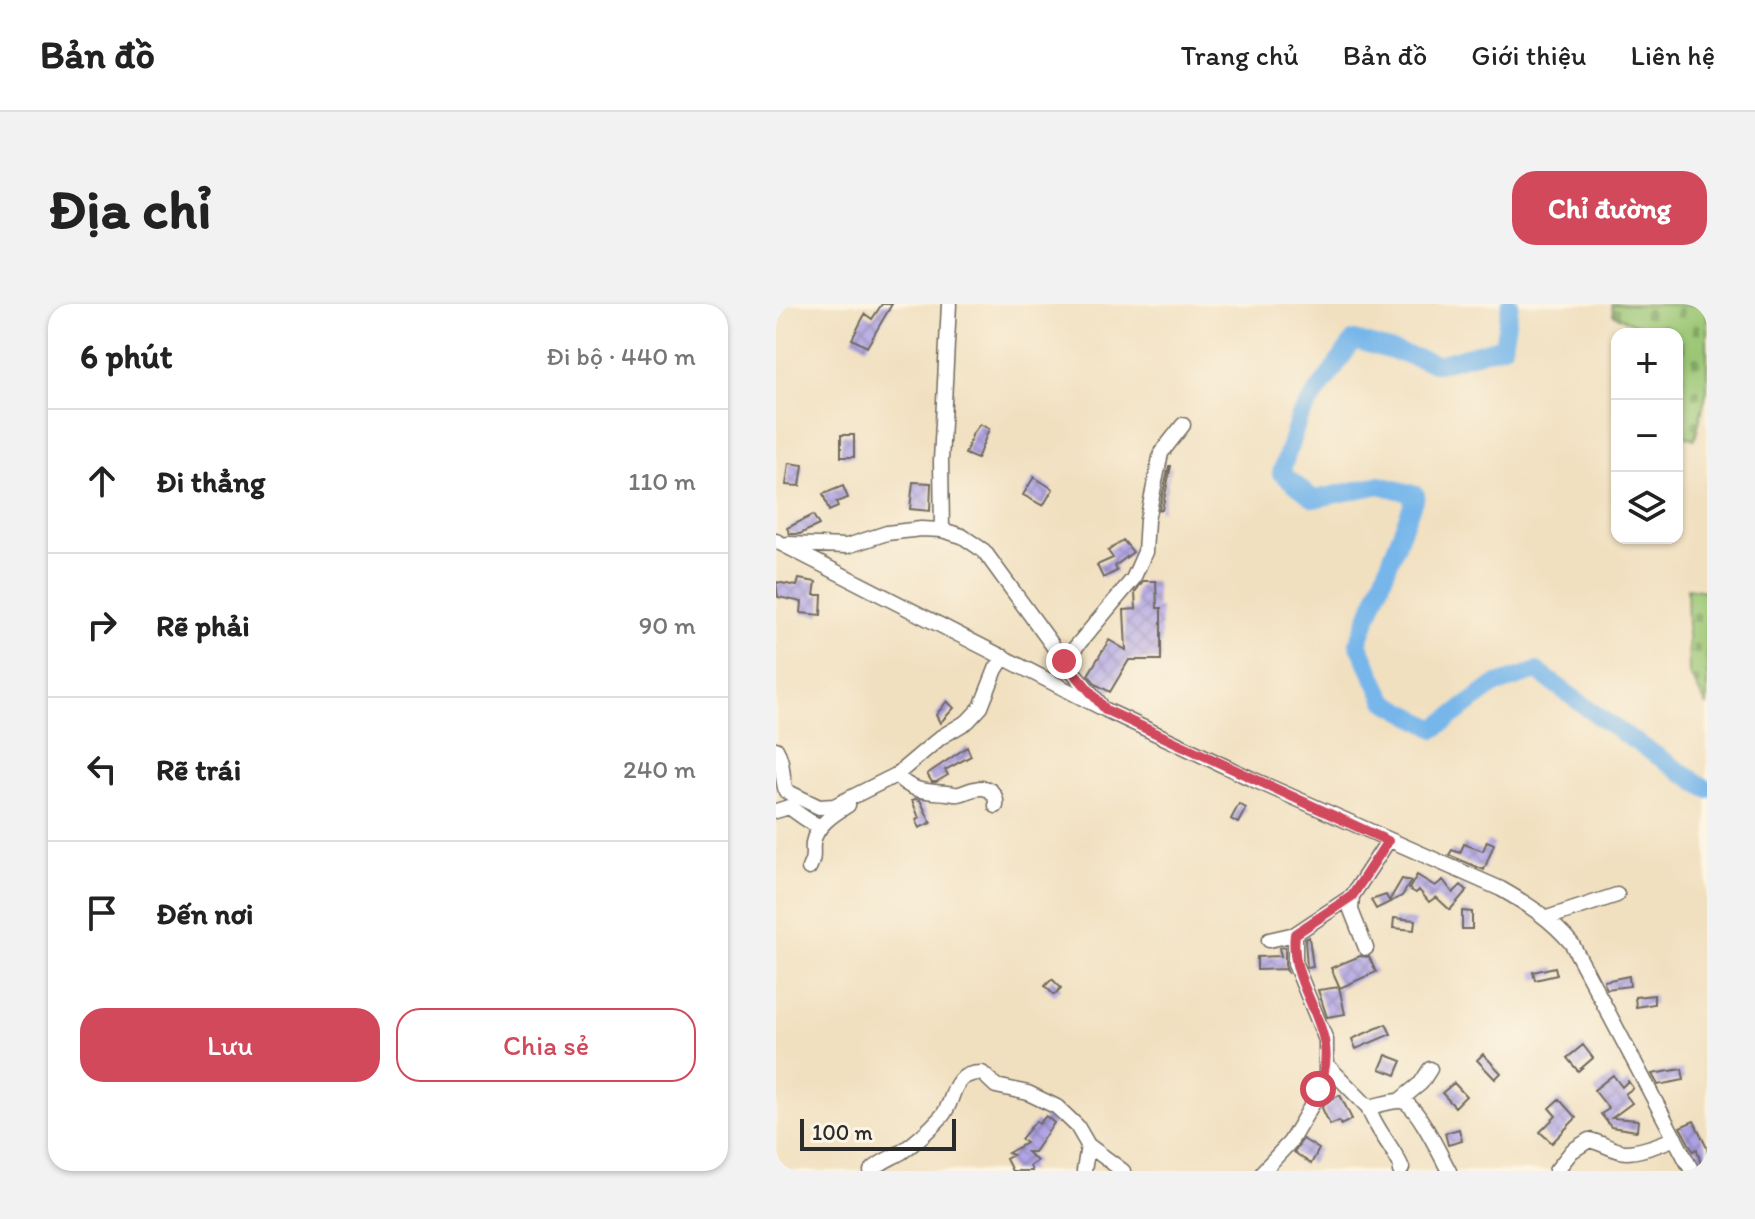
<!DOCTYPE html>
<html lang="vi">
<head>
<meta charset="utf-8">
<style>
	body { margin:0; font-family:Itim,sans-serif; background:#f2f2f2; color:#222 }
	.controls { position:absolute; right:24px; top:24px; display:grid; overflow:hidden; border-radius:16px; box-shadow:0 2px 6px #0004 }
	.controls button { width:72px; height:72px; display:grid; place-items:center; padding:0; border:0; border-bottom:2px solid #e0e0e0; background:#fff; color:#222; font:40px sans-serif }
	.scale { position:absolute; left:24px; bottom:20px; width:156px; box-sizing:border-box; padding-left:8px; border:4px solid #2b2b2b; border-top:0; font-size:22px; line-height:28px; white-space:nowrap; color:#2b2b2b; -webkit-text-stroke:6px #fcf5e5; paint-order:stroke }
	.stop { position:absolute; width:24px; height:24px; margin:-18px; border:6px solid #d1495b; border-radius:50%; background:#fff }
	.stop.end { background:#d1495b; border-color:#fff; box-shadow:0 2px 8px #0008 }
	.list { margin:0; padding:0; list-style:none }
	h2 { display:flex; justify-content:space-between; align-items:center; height:104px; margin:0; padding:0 32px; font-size:34px }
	h2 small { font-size:26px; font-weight:400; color:#767676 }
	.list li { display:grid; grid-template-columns:52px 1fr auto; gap:24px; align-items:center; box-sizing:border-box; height:144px; padding:0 32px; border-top:2px solid #e0e0e0 }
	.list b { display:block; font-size:30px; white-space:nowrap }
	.list em { font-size:26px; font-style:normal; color:#767676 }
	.actions { display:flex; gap:16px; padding:24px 32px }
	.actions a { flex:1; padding:18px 0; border:2px solid #d1495b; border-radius:24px; text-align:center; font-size:28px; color:#d1495b }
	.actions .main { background:#d1495b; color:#fff }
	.icon { flex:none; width:44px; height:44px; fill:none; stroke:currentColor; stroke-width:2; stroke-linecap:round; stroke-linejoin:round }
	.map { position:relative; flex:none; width:931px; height:867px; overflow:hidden; border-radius:24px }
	header { display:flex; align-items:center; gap:48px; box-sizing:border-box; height:112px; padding:0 40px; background:#fff; border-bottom:2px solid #e0e0e0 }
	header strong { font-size:38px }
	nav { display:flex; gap:44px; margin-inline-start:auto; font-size:28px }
	.intro { display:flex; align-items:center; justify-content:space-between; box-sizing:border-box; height:192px; padding:0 48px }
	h1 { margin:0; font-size:56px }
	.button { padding:20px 36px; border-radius:24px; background:#d1495b; color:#fff; font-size:28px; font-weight:700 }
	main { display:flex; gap:48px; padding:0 48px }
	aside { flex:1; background:#fff; border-radius:24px; box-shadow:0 2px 6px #0004 }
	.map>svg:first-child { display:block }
</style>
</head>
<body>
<header>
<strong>Bản đồ</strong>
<nav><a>Trang chủ</a><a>Bản đồ</a><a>Giới thiệu</a><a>Liên hệ</a></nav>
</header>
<div class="intro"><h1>Địa chỉ</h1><a class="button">Chỉ đường</a></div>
<main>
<aside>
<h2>6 phút<small>Đi bộ · 440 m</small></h2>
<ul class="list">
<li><svg class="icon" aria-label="ahead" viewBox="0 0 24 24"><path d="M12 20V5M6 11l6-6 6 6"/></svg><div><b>Đi thẳng</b></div><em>110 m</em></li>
<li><svg class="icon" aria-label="right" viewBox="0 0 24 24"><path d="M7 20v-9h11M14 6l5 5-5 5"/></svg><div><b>Rẽ phải</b></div><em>90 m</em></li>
<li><svg class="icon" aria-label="left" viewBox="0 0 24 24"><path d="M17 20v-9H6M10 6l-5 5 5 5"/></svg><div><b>Rẽ trái</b></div><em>240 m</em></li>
<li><svg class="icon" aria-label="arrive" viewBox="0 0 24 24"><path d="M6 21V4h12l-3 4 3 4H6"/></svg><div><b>Đến nơi</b></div></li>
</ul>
<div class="actions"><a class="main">Lưu</a><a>Chia sẻ</a></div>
</aside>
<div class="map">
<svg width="931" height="867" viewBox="0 0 931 867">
	<defs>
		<pattern id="cemetery-stones" width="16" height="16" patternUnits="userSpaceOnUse" patternTransform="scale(2)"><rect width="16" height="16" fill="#9ac673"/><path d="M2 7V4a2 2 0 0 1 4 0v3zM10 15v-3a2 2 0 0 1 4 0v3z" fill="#7ea15f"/></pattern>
		<pattern id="building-cross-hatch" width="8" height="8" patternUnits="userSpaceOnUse" patternTransform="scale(2)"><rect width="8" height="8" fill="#ada1e4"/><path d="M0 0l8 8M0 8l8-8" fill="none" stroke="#8d83b9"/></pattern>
	</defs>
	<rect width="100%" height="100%" fill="#fcf5e5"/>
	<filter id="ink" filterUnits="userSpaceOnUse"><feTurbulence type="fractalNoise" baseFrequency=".0125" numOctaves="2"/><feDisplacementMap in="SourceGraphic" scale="16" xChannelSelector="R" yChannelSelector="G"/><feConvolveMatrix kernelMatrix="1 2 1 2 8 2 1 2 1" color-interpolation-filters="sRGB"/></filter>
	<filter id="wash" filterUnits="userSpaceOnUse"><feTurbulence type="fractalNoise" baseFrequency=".006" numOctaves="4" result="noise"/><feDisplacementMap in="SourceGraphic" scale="32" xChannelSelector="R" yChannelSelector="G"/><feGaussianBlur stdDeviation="1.8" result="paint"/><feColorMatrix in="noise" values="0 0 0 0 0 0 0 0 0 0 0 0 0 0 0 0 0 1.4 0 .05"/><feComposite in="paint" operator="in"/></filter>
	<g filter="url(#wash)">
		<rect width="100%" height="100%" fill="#f1e0c0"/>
		<path fill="url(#cemetery-stones)" stroke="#62784f" stroke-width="2" d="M 836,0 L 931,1 L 931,86 L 919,135 L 901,130 L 901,57 L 908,45 L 901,41 L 901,30 L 878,30 L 837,10 Z
			M 911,284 L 931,287 L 931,402 L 913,369 Z"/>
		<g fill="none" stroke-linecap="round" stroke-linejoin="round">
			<path stroke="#76b6ea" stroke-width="18" d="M 734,0 L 727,42 L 662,60 L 578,36 L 523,114 L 505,169 L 538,195 L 604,181 L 640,191 L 582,339 L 609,397 L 659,425 L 718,381 L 761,367 L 833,420 L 931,485"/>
		</g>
		<g id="blocks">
			<path fill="url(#building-cross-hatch)" d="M 106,0 L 116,0 L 91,43 L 76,35 L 89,10 L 96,15 Z
				M 204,120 L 213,125 L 201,155 L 189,150 L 197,129 Z
				M 65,131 L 78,131 L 78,153 L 65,153 Z
				M 13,159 L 27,161 L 24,182 L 10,181 Z
				M 393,162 L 395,162 L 386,206 L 383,206 Z
				M 258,173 L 277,185 L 267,202 L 247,191 Z
				M 137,178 L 155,179 L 154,207 L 134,205 Z
				M 67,182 L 72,194 L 60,198 L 62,203 L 53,207 L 47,190 Z
				M 37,211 L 43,221 L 24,230 L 14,230 L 11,224 Z
				M 347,236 L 357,248 L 339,262 L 341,267 L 327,274 L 321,261 L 337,254 L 332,247 Z
				M 23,275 L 40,278 L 38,291 L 46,291 L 45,311 L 25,309 L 26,298 L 2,293 L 0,278 L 21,282 Z
				M 367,277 L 380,277 L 381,304 L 385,304 L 385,356 L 353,356 L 334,388 L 321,381 L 312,371 L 333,336 L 350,346 L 348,306 L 360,305 L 359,288 Z
				M 171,397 L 178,404 L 164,419 L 160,411 Z
				M 191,443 L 195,452 L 169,466 L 172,471 L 160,478 L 156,478 L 151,470 Z
				M 139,495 L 144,496 L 155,519 L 143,524 L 140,515 L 143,514 L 136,496 Z
				M 463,500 L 470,504 L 462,519 L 455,515 Z
				M 711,537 L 718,540 L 708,566 L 673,551 L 676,546 L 684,549 L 688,540 L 707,547 Z
				M 641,571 L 659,582 L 667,576 L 677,589 L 685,581 L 691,586 L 674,606 L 660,593 L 653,598 L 643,586 L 640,589 L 633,585 Z
				M 626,575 L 635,577 L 626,592 L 600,605 L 595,596 L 610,591 L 613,597 Z
				M 686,607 L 696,608 L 696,625 L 686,625 Z
				M 618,614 L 639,616 L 638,626 L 617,624 Z
				M 533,633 L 537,663 L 531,664 L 529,635 Z
				M 509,643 L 509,661 L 512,670 L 510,665 L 481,666 L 481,653 L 505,652 L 503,644 Z
				M 584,652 L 593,653 L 600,668 L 564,684 L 555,664 Z
				M 779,663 L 781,671 L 759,676 L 757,668 Z
				M 853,672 L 854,682 L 831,685 L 828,679 L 828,677 Z
				M 276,675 L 285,684 L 278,691 L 269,682 Z
				M 563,683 L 569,710 L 551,713 L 542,686 Z
				M 878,691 L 878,700 L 860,703 L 859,693 Z
				M 610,720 L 615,730 L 580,745 L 576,735 Z
				M 807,741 L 817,754 L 802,767 L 791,754 Z
				M 707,750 L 725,769 L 719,775 L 701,756 Z
				M 610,751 L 626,757 L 620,771 L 604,765 Z
				M 906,765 L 908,776 L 882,781 L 876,770 Z
				M 837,771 L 846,783 L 852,777 L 857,784 L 849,790 L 856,799 L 836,814 L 862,816 L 861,827 L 835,823 L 825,810 L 833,805 L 818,786 Z
				M 678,779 L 690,792 L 679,803 L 666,789 Z
				M 564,791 L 576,815 L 565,821 L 563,817 L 554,821 L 546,804 L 548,798 Z
				M 783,795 L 800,814 L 776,839 L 764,828 L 780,812 L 773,804 Z
				M 270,812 L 278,819 L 258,848 L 251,848 L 261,857 L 254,862 L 256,867 L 236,867 L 230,855 L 237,851 L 232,849 L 250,839 L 245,835 L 260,817 L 263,820 Z
				M 918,817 L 931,844 L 931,866 L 926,866 L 921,845 L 917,847 L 904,823 Z
				M 683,825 L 686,837 L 672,841 L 669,829 Z
				M 527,835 L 543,845 L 535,860 L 518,848 Z"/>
		</g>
	</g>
	<g filter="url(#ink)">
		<use href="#blocks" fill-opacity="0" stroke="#706a5f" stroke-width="2"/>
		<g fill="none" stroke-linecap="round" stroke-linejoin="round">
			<g stroke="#706a5f" stroke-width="17">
				<path id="minor" d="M 166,226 L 165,157 L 173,0
					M 0,237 L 330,406 L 476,475 L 725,585 C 753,601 775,615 796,640 L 916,867
					M 12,240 L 71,242 L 111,229 L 145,225 L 166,226 L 186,232 L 208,247 L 288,357 L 324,400
					M 288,357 L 357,275 L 369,248 L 371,216 L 385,149 L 407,121
					M 0,445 C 8,458 5,472 10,487 L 43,503 L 58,502 L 120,471 L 165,433 L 192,417 L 205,403 L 220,365 L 228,353
					M 120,471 C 136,488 149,487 171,489 C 176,489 178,491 183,490 C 192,488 198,483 207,484 C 217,485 221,494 220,502
					M 0,507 L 13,503 C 24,510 31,518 44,522
					M 33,564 C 39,552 36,551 37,539 C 40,521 58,510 72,501
					M 576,592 L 575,606 L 590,644
					M 771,614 L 841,591
					M 493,636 L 519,630 L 576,592 L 612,537
					M 550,760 L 592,803 C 602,802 615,796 625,797 C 641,799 665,853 673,867
					M 623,797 L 645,779 L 654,765
					M 592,803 C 600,827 617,842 626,864 L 624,867
					M 312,841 L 347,867
					M 95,867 C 105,857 116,854 127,847 C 140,838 156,823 166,812 C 181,794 173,769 206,769 L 220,782 L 252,789 L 281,803 L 301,822 L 312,841 L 308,867
					M 487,867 L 514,838 L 537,799 L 550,768 L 550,736 L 519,660 L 519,630
					M 780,867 L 796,847 L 813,836 C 825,838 839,848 850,848 C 865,848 885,840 899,834"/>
			</g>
			<use href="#minor" stroke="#fff" stroke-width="14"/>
		</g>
	</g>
	<g fill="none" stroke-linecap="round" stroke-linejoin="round" filter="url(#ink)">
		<path stroke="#d1495b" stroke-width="10" d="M 288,357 L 330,406 L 612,537 L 576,592 L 519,630 C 512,688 570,725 542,785"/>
	</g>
</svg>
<div class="controls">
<button>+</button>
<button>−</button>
<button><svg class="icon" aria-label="layers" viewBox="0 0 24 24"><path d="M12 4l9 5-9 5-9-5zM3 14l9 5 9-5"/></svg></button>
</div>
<div class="scale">100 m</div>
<div class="stop" style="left:542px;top:785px"></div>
<div class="stop end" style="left:288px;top:357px"></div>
</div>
</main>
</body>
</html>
